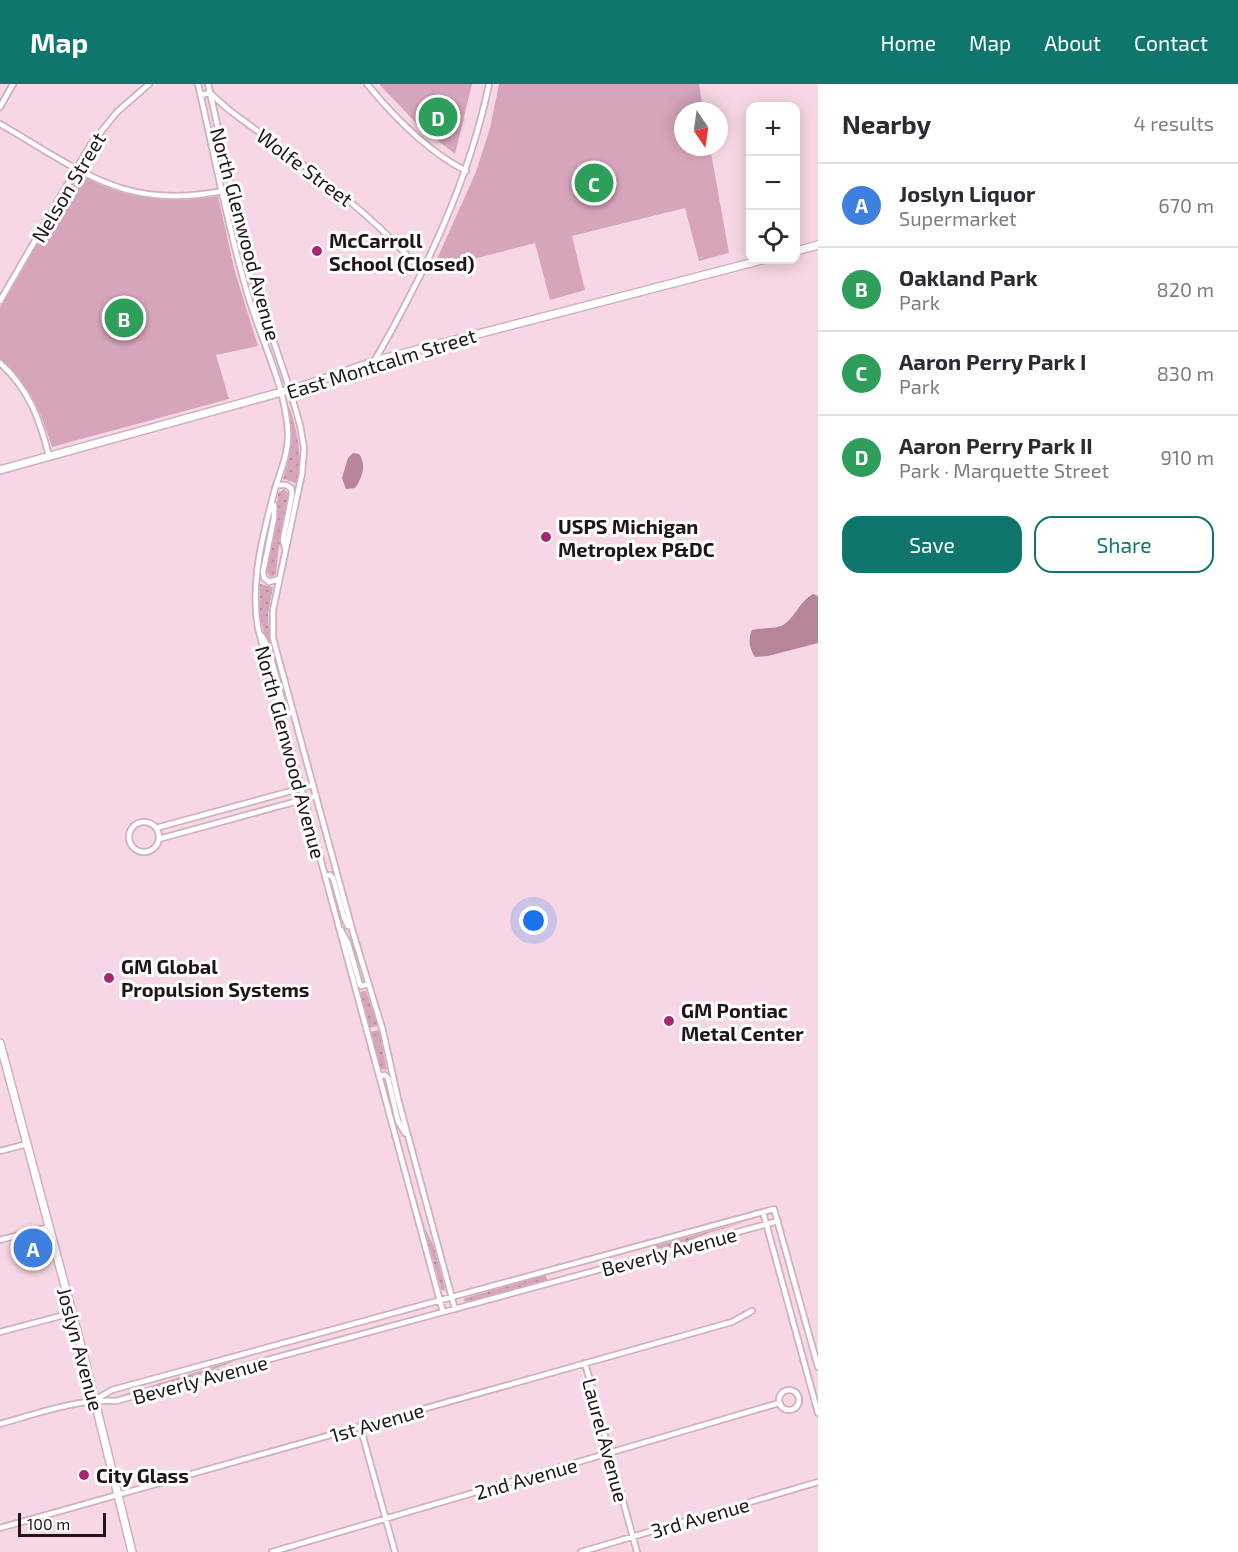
<!DOCTYPE html>
<html lang="en">
<head>
<meta charset="utf-8">
<style>
	body { margin:0; font-family:"Exo 2",sans-serif; background:#f7f7f7; color:#2b2b33 }
	.controls { position:absolute; right:18px; top:18px; display:grid; overflow:hidden; border-radius:12px; box-shadow:0 3px 15px #0003 }
	.controls button { width:54px; height:54px; display:grid; place-items:center; padding:0; border:0; border-bottom:2px solid #e1e1e2; background:#fff; color:#2b2b33; font:30px sans-serif }
	.compass { position:absolute; left:674px; top:18px; width:54px; height:54px; border-radius:50%; background:#fff; box-shadow:0 3px 15px #0003; rotate:167deg }
	.scale { position:absolute; left:18px; bottom:15px; width:88px; box-sizing:border-box; padding-left:6px; border:3px solid #1f1419; border-top:0; font-size:16px; line-height:21px; white-space:nowrap; color:#1f1419; -webkit-text-stroke:4px #fff; paint-order:stroke }
	.you { position:absolute; left:534px; top:837px; width:21px; height:21px; margin:-15px; border:4px solid #fff; border-radius:50%; background:#1a73e8; box-shadow:0 0 0 9px #1a73e833 }
	.badge { display:grid; place-items:center; width:39px; height:39px; border-radius:50%; background:#0f766e; color:#fff; font-size:20px; font-weight:700 }
	.pin { position:absolute; translate:-50% -50%; border:3px solid #fff; box-shadow:0 2px 6px #0006 }
	.list { margin:0; padding:0; list-style:none }
	h2 { display:flex; justify-content:space-between; align-items:center; height:78px; margin:0; padding:0 24px; font-size:26px }
	h2 small { font-size:20px; font-weight:400; color:#7c7c81 }
	.list li { display:grid; grid-template-columns:39px 1fr auto; gap:18px; align-items:center; box-sizing:border-box; height:84px; padding:0 24px; border-top:2px solid #e1e1e2 }
	.list b { display:block; font-size:22px; white-space:nowrap }
	.list p { margin:0; font-size:20px; white-space:nowrap; color:#7c7c81 }
	.list em { font-size:20px; font-style:normal; color:#7c7c81 }
	.actions { display:flex; gap:12px; padding:18px 24px }
	.actions a { flex:1; padding:14px 0; border:2px solid #0f766e; border-radius:18px; text-align:center; font-size:21px; color:#0f766e }
	.actions .main { background:#0f766e; color:#fff }
	.icon { flex:none; width:33px; height:33px; fill:none; stroke:currentColor; stroke-width:2; stroke-linecap:round; stroke-linejoin:round }
	.map { position:relative; flex:none; width:818px; height:1468px; overflow:hidden }
	header { display:flex; align-items:center; gap:36px; box-sizing:border-box; height:84px; padding:0 30px; background:#0f766e; color:#fff }
	header strong { font-size:28px }
	nav { display:flex; gap:33px; margin-inline-start:auto; font-size:21px }
	main { display:flex }
	aside { flex:1; background:#fff }
	.map>svg:first-child { display:block }
</style>
</head>
<body>
<header>
<strong>Map</strong>
<nav><a>Home</a><a>Map</a><a>About</a><a>Contact</a></nav>
</header>
<main>
<div class="map">
<svg width="818" height="1468" viewBox="0 0 818 1468">
	<defs>
		<pattern id="grass-dots" width="8" height="8" patternUnits="userSpaceOnUse" patternTransform="scale(1.5)"><rect width="8" height="8" fill="#d6a5bb"/><path d="M2 2h.1M6 6h.1" fill="none" stroke="#b78da0" stroke-width="1.8" stroke-linecap="round"/></pattern>
	</defs>
	<rect width="100%" height="100%" fill="#f7d7e5"/>
	<path fill="url(#grass-dots)" d="M 289,323 C 297,344 304,378 296,399 L 283,395 C 291,370 294,351 287,324 Z
		M 284,405 L 288,409 L 289,416 L 278,468 L 276,491 L 270,493 L 265,484 L 276,430 L 278,409 Z
		M 260,500 L 273,503 L 268,530 L 269,551 L 287,625 L 260,535 Z
		M 362,907 L 366,907 L 378,942 L 369,944 L 360,910 Z
		M 379,946 L 387,986 L 381,985 L 370,948 Z
		M 414,1106 L 425,1144 L 434,1163 L 445,1204 L 444,1207 L 441,1205 Z
		M 748,1137 L 706,1150 L 686,1158 L 651,1167 L 651,1163 Z
		M 546,1191 L 547,1196 L 466,1218 L 463,1216 L 465,1214 Z
		M 242,1274 L 197,1292 L 115,1313 Z"/>
	<path fill="#d6a5bb" d="M 379,0 L 472,0 L 455,70 L 418,41 Z
		M 499,0 L 699,0 L 703,27 L 683,27 L 683,63 L 710,63 L 729,169 L 699,177 L 685,124 L 572,152 L 585,206 L 550,216 L 535,159 L 432,186 L 476,88 L 490,44 Z
		M 81,91 C 124,116 169,120 218,112 L 235,188 L 258,262 L 216,271 L 229,315 L 52,363 C 41,328 29,299 0,275 L 0,223 L 75,93 Z"/>
	<path fill="#b7849c" d="M 353,369 L 359,370 C 367,381 362,394 355,404 L 346,405 L 342,394 L 348,374 Z
		M 813,510 L 818,512 L 818,559 L 768,572 L 755,573 C 749,564 748,555 752,546 C 762,543 778,546 786,539 C 797,530 799,518 813,510 Z"/>
	<g fill="none" stroke-linecap="round" stroke-linejoin="round">
		<g stroke="#d0b0be" stroke-width="8">
			<path id="minor" d="M 198,0 C 214,69 227,140 247,208 C 260,254 285,300 288,348 C 289,368 281,386 275,405 C 263,450 250,498 258,544 L 443,1228
				M 208,0 L 251,190 L 290,306 L 300,341 L 304,364 L 302,389 L 273,526 L 273,554 L 354,852 L 383,947 L 398,1015 L 455,1225
				M 367,0 C 394,33 427,67 466,87
				M 201,11 L 210,9 L 229,26 C 296,76 367,123 421,187
				M 0,23 L 13,0
				M 0,40 C 85,89 128,129 232,105
				M 0,217 L 91,60 L 117,28 L 149,0
				M 375,276 C 424,190 469,98 489,0
				M 0,279 C 29,305 40,336 49,372
				M 276,401 L 286,401 L 291,404 L 292,410 L 283,456 L 285,464
				M 274,421 L 274,434 L 263,488 L 264,494 L 269,498 L 279,495
				M 262,552 L 268,563 L 285,626 L 288,629 L 293,628
				M129 753a15 15 0 1 1 30 0a15 15 0 1 1-30 0Z
				M 156,744 L 313,701
				M 159,755 L 316,712
				M 325,792 L 330,791 L 333,794 L 344,833 L 348,842
				M 341,846 L 348,859 L 360,901 L 362,902 L 368,900
				M 379,992 L 385,991 L 388,994 L 398,1037 L 405,1049
				M 0,1067 L 27,1060
				M 763,1128 L 818,1329
				M 0,1156 L 49,1143
				M 0,1248 L 72,1229
				M 585,1279 L 637,1468
				M779 1316a10 10 0 1 1 20 0a10 10 0 1 1-20 0Z
				M 95,1316 L 112,1306 L 774,1125 L 818,1283
				M 0,1340 C 39,1329 76,1315 116,1317 L 778,1137
				M 360,1342 L 395,1468
				M 0,1444 L 732,1238 L 752,1227
				M 272,1468 L 779,1319
				M 581,1468 L 818,1398"/>
		</g>
		<g stroke="#d0b0be" stroke-width="10">
			<path id="secondary" d="M 796,167 L 818,161
				M 0,386 L 300,303 L 382,275 L 762,176
				M 0,959 L 85,1277 L 132,1468"/>
		</g>
		<use href="#minor" stroke="#fff" stroke-width="4.5"/>
		<use href="#secondary" stroke="#fff" stroke-width="7"/>
	</g>
	<g fill="#a92772" stroke="#fff" stroke-width="2">
		<circle cx="317" cy="167" r="6"/>
		<circle cx="546" cy="453" r="6"/>
		<circle cx="109" cy="894" r="6"/>
		<circle cx="669" cy="937" r="6"/>
		<circle cx="84" cy="1391" r="6"/>
	</g>
	<g text-anchor="middle" dominant-baseline="central" stroke-width="6" stroke-linejoin="round" paint-order="stroke">
		<g font-size="20" fill="#1f1419" stroke="#fff">
			<text transform="translate(305 83) rotate(37)">Wolfe Street</text>
			<text transform="translate(68 103) rotate(-59)">Nelson Street</text>
			<text transform="translate(246 150) rotate(75)">North Glenwood Avenue</text>
			<text transform="translate(381 279) rotate(-17)">East Montcalm Street</text>
			<text transform="translate(291 668) rotate(75)">North Glenwood Avenue</text>
			<text transform="translate(669 1167) rotate(-15)">Beverly Avenue</text>
			<text transform="translate(81 1265) rotate(75)">Joslyn Avenue</text>
			<text transform="translate(200 1295) rotate(-15)">Beverly Avenue</text>
			<text transform="translate(377 1338) rotate(-16)">1st Avenue</text>
			<text transform="translate(606 1356) rotate(75)">Laurel Avenue</text>
			<text transform="translate(526 1394) rotate(-16)">2nd Avenue</text>
			<text transform="translate(700 1433) rotate(-16)">3rd Avenue</text>
		</g>
		<g font-size="20" font-weight="bold" fill="#1f1419" stroke="#fff" text-anchor="start">
			<text x="329" y="156">McCarroll<tspan x="329" dy="23">School (Closed)</tspan></text>
			<text x="558" y="442">USPS Michigan<tspan x="558" dy="23">Metroplex P&amp;DC</tspan></text>
			<text x="121" y="882">GM Global<tspan x="121" dy="23">Propulsion Systems</tspan></text>
			<text x="681" y="926">GM Pontiac<tspan x="681" dy="23">Metal Center</tspan></text>
			<text x="96" y="1391">City Glass</text>
		</g>
	</g>
</svg>
<div class="controls">
<button>+</button>
<button>−</button>
<button><svg class="icon" aria-label="locate" viewBox="0 0 24 24"><circle cx="12" cy="12" r="6"/><path d="M12 2v4M12 18v4M2 12h4M18 12h4"/></svg></button>
</div>
<svg class="compass" viewBox="-18 -18 36 36"><path d="M0-13l5 13h-10z" fill="#e53935"/><path d="M0 13l5-13h-10z" fill="#7c7c81"/></svg>
<div class="scale">100 m</div>
<div class="you"></div>
<div class="pin badge" style="left:33px;top:1164px;background:#3f7fe0">A</div>
<div class="pin badge" style="left:124px;top:234px;background:#2e9e5b">B</div>
<div class="pin badge" style="left:594px;top:99px;background:#2e9e5b">C</div>
<div class="pin badge" style="left:438px;top:33px;background:#2e9e5b">D</div>
</div>
<aside>
<h2>Nearby<small>4 results</small></h2>
<ul class="list">
<li><span class="badge" style="background:#3f7fe0">A</span><div><b>Joslyn Liquor</b><p>Supermarket</p></div><em>670 m</em></li>
<li><span class="badge" style="background:#2e9e5b">B</span><div><b>Oakland Park</b><p>Park</p></div><em>820 m</em></li>
<li><span class="badge" style="background:#2e9e5b">C</span><div><b>Aaron Perry Park I</b><p>Park</p></div><em>830 m</em></li>
<li><span class="badge" style="background:#2e9e5b">D</span><div><b>Aaron Perry Park II</b><p>Park · Marquette Street</p></div><em>910 m</em></li>
</ul>
<div class="actions"><a class="main">Save</a><a>Share</a></div>
</aside>
</main>
</body>
</html>
